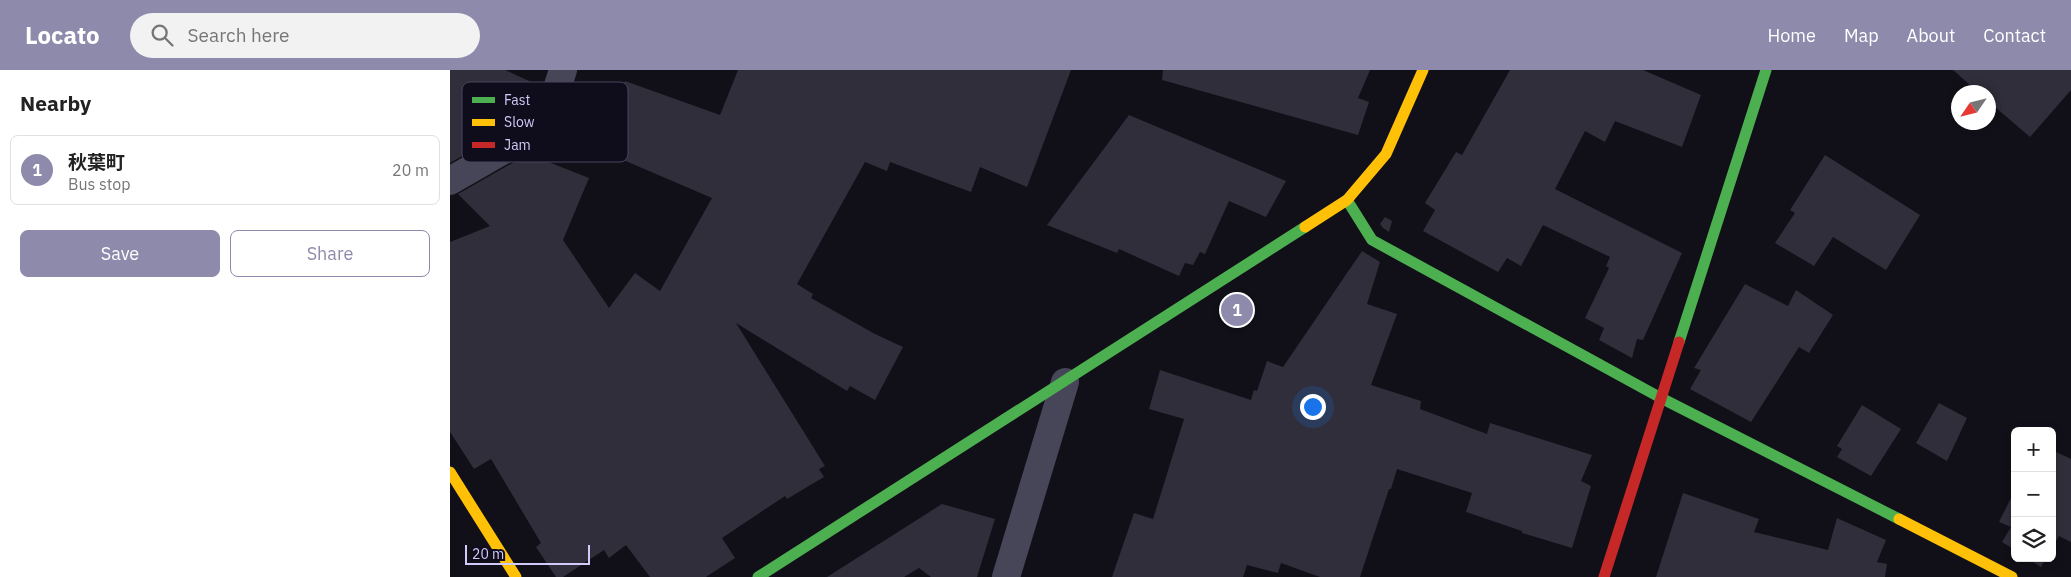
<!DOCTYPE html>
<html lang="en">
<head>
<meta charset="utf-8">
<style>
	body { margin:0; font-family:"IBM Plex Sans","Noto Sans JP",sans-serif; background:#f2f2f2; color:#222 }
	.controls { position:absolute; right:15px; bottom:15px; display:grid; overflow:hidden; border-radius:8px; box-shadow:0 2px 8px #0003 }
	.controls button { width:45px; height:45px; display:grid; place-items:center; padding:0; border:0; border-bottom:1px solid #e0e0e0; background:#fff; color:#222; font:25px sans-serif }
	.compass { position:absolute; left:1501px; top:15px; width:45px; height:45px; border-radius:50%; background:#fff; box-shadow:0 2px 8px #0003; rotate:235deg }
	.scale { position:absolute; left:15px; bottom:12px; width:125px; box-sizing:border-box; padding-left:5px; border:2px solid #d0cbfb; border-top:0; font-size:14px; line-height:18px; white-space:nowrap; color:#d0cbfb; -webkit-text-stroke:4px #0f0c1c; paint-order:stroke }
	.you { position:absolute; left:862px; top:336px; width:18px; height:18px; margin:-12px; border:4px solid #fff; border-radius:50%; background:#1a73e8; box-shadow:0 0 0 8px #1a73e833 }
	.badge { display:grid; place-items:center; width:32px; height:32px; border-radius:50%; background:#8d8aac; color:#fff; font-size:16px; font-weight:700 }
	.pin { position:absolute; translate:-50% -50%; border:2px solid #fff; box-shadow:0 1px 5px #0006 }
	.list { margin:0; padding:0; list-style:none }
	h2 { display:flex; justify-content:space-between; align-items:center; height:65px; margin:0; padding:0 20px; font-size:21px }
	h2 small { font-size:16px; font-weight:400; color:#767676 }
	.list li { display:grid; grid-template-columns:32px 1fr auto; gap:15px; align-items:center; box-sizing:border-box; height:70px; margin:0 10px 10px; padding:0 10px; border:1px solid #e0e0e0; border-radius:8px }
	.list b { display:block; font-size:19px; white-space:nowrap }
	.list p { margin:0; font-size:16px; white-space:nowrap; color:#767676 }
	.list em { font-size:16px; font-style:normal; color:#767676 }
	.actions { display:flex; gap:10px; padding:15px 20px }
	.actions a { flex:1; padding:11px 0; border:1px solid #8d8aac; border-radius:8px; text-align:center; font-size:18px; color:#8d8aac }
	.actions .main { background:#8d8aac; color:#fff }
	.icon { flex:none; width:28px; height:28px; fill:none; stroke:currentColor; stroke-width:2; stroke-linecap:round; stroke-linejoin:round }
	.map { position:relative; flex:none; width:1621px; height:507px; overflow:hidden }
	header { display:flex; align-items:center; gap:30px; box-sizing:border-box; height:70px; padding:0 25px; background:#8d8aac; color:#fff }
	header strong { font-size:24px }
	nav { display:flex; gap:28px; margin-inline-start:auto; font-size:18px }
	.search { width:350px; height:45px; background:#f2f2f2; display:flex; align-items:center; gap:12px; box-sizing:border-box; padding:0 18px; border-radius:28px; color:#767676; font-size:19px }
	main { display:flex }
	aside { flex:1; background:#fff }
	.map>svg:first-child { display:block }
</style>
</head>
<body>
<header>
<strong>Locato</strong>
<div class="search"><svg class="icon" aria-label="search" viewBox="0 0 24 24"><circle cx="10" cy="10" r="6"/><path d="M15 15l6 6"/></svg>Search here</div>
<nav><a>Home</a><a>Map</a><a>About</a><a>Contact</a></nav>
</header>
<main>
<aside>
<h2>Nearby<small></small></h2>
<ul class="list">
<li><span class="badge">1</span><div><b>秋葉町</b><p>Bus stop</p></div><em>20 m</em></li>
</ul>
<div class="actions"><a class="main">Save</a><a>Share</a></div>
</aside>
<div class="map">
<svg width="1621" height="507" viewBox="0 0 1621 507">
	<rect width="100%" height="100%" fill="#111018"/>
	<path fill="#2f2e3a" d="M 0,0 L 55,0 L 90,16 L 77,49 L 0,93 Z
		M 288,0 L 621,0 L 577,117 L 530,97 L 521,122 L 440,92 L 437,101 L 415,92 L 347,214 L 363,224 L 361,228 L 425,264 L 453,277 L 425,330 L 400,316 L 397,321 L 286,253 L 375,396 L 369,399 L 374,407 L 337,429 L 335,426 L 272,468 L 285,488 L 256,507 L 200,507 L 176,475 L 159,488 L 154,480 L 113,507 L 106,507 L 86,477 L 91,473 L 41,389 L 24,399 L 0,362 L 0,172 L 40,156 L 8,124 L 78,84 L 139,108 L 113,170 L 159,238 L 185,203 L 210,221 L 262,128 L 143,77 L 164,17 L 170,20 L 175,11 L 270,45 Z
		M 713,0 L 920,0 L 908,28 L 919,32 L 908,65 L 712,10 Z
		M 1060,0 L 1193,0 L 1251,25 L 1232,77 L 1165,51 L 1155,72 L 1135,61 L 1105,119 L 1232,183 L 1193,270 L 1187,269 L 1182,288 L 1149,270 L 1154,258 L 1135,248 L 1159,198 L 1156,196 L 1160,187 L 1093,155 L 1071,196 L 1057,188 L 1048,202 L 973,161 L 985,140 L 975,133 L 1006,82 L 1012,85 Z
		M 1503,0 L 1621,0 L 1621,20 L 1580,67 L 1538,31 L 1538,22 L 1528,22 Z
		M 679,45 L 836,111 L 816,147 L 779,131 L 755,184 L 750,182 L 743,195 L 735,193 L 729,206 L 669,179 L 667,183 L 597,155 Z
		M 1375,85 L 1470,145 L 1436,200 L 1383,167 L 1364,196 L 1325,173 L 1345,143 L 1340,140 Z
		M 935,147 L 942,151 L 939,162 L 933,158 L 930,154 Z
		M 912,181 L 930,192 L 917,234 L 947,244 L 921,315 L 971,331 L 970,339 L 1037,364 L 1040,353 L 1142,385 L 1131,411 L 1141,416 L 1122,478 L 1072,463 L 1072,461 L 1016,442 L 1022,423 L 947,399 L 941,419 L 939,419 L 910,507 L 870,507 L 831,493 L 828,503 L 797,495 L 793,507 L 662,507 L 684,443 L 703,449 L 734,349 L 699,339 L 710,300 L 801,330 L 804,320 L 807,321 L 817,291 L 833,297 Z
		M 1295,214 L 1338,236 L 1346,220 L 1383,245 L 1359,283 L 1349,277 L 1301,352 L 1240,319 L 1251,300 L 1244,298 Z
		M 1489,333 L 1517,348 L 1497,391 L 1466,373 Z
		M 1412,335 L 1451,359 L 1421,406 L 1387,387 L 1392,379 L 1387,376 Z
		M 1602,380 L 1621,389 L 1621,472 L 1609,466 L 1602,478 Z
		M 1565,420 L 1565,480 L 1552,472 L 1561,457 L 1549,452 Z
		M 1233,423 L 1309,449 L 1304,462 L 1378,480 L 1387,448 L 1436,470 L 1427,492 L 1437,494 L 1435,507 L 1206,507 Z
		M 492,434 L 545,449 L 527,507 L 481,507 L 469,498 L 454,507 L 377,507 Z
		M 1577,488 L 1596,488 L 1591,497 Z"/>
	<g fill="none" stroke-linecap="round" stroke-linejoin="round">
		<path stroke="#474659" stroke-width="28" d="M 0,111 L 95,56 L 113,0
			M 556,507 L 615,312"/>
		<path stroke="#4caf50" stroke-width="11" d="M 897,130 L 922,170 L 1211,328 L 1449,449
			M 1229,272 L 1316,0
			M 308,507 L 855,157"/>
		<path stroke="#ffc107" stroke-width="11" d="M 855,157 L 897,130 L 936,84 L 973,0
			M 0,402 L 66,507
			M 1449,449 L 1562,507"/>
		<path stroke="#c62828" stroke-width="11" d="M 1154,507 L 1229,272"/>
	</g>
	<rect x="12" y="12" width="166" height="80" rx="8" fill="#0f0c1c" stroke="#49455f" stroke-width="1"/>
	<rect x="22" y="27" width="23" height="6" fill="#4caf50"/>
	<rect x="22" y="49" width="23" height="7" fill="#ffc107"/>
	<rect x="22" y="72" width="23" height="6" fill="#c62828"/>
	<g font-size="14" fill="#d0cbfb">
		<text x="54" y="35">Fast</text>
		<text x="54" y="57">Slow</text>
		<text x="54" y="80">Jam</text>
	</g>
</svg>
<div class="controls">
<button>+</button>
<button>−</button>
<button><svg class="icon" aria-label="layers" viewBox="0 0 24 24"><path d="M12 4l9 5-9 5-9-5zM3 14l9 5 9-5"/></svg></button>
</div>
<svg class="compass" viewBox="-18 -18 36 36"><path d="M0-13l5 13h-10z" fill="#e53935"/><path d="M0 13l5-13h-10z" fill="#767676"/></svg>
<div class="scale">20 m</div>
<div class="you"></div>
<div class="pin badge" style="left:787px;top:240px">1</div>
</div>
</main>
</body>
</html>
